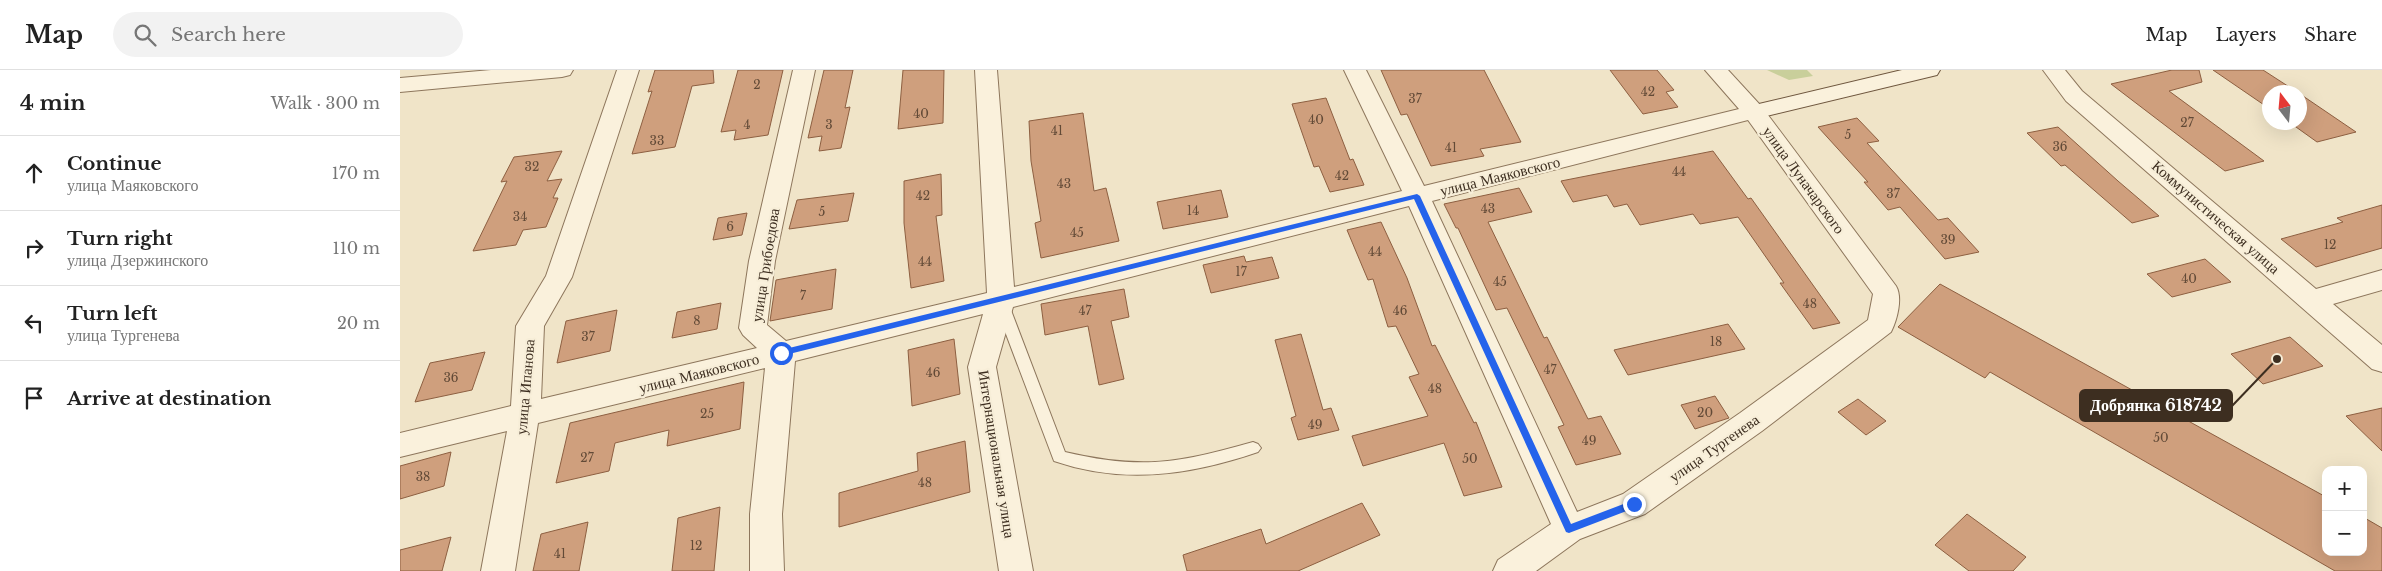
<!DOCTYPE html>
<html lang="en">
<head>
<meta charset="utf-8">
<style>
	body { margin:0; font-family:"Libre Baskerville",serif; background:#f2f2f2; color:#222 }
	.controls { position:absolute; right:15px; bottom:15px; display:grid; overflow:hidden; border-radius:10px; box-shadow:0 5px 20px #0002 }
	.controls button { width:45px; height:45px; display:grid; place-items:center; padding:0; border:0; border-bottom:1px solid #e0e0e0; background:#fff; color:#222; font:25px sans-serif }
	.compass { position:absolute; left:1862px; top:15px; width:45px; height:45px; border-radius:50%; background:#fff; box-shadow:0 5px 20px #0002; rotate:344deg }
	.stop { position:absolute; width:15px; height:15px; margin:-11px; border:4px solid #2563eb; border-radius:50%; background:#fff }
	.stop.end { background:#2563eb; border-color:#fff; box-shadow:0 1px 5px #0008 }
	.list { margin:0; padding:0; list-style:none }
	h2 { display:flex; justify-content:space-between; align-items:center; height:65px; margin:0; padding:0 20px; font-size:21px }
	h2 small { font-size:16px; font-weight:400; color:#767676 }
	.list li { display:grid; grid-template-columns:32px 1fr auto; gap:15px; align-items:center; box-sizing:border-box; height:75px; padding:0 20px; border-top:1px solid #e0e0e0 }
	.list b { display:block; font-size:19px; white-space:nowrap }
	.list p { margin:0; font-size:16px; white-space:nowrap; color:#767676 }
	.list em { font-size:16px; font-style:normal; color:#767676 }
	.icon { flex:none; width:28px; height:28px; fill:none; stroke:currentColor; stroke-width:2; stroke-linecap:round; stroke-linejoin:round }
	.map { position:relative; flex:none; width:1982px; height:501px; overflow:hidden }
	header { display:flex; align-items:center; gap:30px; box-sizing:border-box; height:70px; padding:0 25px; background:#fff; border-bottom:1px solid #e0e0e0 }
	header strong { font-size:24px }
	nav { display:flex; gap:28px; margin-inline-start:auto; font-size:18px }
	.search { width:350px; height:45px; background:#f2f2f2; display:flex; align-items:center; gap:12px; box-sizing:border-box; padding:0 18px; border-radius:28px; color:#767676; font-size:19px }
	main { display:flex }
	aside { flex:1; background:#fff }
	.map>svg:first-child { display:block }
</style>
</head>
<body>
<header>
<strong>Map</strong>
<div class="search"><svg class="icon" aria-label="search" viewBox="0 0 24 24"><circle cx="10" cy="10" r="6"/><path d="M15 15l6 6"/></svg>Search here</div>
<nav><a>Map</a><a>Layers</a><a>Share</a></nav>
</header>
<main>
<aside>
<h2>4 min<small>Walk · 300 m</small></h2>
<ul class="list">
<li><svg class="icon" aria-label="ahead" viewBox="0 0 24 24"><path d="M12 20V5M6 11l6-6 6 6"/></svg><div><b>Continue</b><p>улица Маяковского</p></div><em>170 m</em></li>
<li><svg class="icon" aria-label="right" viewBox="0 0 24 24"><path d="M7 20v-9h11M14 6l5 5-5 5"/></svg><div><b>Turn right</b><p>улица Дзержинского</p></div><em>110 m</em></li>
<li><svg class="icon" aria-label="left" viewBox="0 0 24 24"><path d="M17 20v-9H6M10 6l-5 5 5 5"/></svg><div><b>Turn left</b><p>улица Тургенева</p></div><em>20 m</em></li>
<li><svg class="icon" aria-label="arrive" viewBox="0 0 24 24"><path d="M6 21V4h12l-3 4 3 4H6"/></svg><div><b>Arrive at destination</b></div></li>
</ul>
</aside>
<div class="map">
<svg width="1982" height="501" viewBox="0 0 1982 501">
	<rect width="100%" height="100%" fill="#f0e4c8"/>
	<path fill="#c9cf9b" d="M 1367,0 L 1407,0 L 1413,6 L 1389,10 Z"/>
	<path fill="#cf9f7d" stroke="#8d5f41" d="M 255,0 L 313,0 L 314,13 L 292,16 L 275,77 L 232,84 L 252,21 L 248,22 Z
		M 338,0 L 383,0 L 368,65 L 334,70 L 336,60 L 321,62 Z
		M 424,0 L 453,0 L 445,38 L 450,37 L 441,78 L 419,81 L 422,66 L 408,68 Z
		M 503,0 L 544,0 L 543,53 L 498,59 Z
		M 981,0 L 1084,0 L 1121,72 L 1080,79 L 1084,86 L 1031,96 L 1007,44 L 1001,45 Z
		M 1210,0 L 1257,0 L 1274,20 L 1266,22 L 1278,37 L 1243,44 Z
		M 1772,0 L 1799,0 L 1802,12 L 1769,21 L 1864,91 L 1825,101 L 1711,14 Z
		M 1813,0 L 1863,0 L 1897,22 L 1870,22 L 1870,39 Z
		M 1900,24 L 1956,62 L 1917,72 L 1889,52 L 1900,52 Z
		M 926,28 L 950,90 L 953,89 L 964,115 L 930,122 L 919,96 L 914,97 L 892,34 Z
		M 683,43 L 694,121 L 706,118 L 719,171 L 641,188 L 635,153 L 641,151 L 631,91 L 629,51 Z
		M 1457,48 L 1479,71 L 1467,73 L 1538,150 L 1548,148 L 1579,182 L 1545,189 L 1500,137 L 1488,140 L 1464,112 L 1468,112 L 1418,57 Z
		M 1658,57 L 1718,111 L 1759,146 L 1732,153 L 1665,95 L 1661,96 L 1627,63 Z
		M 162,81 L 147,111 L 162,109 L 153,128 L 158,128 L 146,157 L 123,160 L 116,175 L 73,181 L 107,111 L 101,112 L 114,87 Z
		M 1313,81 L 1348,129 L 1351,128 L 1440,253 L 1413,259 L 1380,213 L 1384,213 L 1338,147 L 1300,154 L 1293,144 L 1240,155 L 1227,134 L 1214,137 L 1207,125 L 1173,132 L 1161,111 Z
		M 541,104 L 542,145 L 536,146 L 544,211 L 511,218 L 504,153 L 504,111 Z
		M 1119,118 L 1132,142 L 1088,152 L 1144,268 L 1147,267 L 1188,349 L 1201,346 L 1221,384 L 1176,395 L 1158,357 L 1164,355 L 1107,238 L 1096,240 L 1058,158 L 1056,158 L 1044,134 Z
		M 821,120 L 828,147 L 763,159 L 757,132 Z
		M 454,123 L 448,151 L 389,159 L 397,130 Z
		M 1982,135 L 1982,178 L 1916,197 L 1881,169 L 1943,152 L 1937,148 Z
		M 347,143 L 342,165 L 313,170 L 318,148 Z
		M 981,152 L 1007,208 L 1032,276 L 1035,275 L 1074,353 L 1076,352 L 1102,417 L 1064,426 L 1044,373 L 963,396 L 952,366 L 1028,346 L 1009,307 L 1019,304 L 996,256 L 988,257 L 973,209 L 968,210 L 947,160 Z
		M 844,186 L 846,192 L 872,187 L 879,208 L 811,223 L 803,195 Z
		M 1805,189 L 1831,212 L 1772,227 L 1747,204 Z
		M 436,199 L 432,239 L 370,251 L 376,210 Z
		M 1540,214 L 1926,427 L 1926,482 L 1963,482 L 1963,447 L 1982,458 L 1982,501 L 1935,501 L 1590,302 L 1585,308 L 1498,257 Z
		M 724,219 L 729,247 L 711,251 L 724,309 L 699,315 L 688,256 L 645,265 L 641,234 Z
		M 321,233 L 317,259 L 272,268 L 277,242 Z
		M 217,240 L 210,281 L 157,293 L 166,251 Z
		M 1328,254 L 1345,279 L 1228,305 L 1214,280 Z
		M 901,264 L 923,340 L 931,338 L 939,360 L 898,370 L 891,348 L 896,346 L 875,270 Z
		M 1890,267 L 1923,296 L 1863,314 L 1831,284 Z
		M 554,269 L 560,324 L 512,336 L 508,280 Z
		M 85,282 L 72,320 L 15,332 L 30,293 Z
		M 344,312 L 340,359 L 267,376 L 269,360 L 215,373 L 209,401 L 156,413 L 170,353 Z
		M 1315,326 L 1329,348 L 1295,359 L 1281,335 Z
		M 1458,329 L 1486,351 L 1466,365 L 1438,342 Z
		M 1982,338 L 1982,381 L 1946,346 Z
		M 565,371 L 570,422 L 439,457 L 439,423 L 518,401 L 517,383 Z
		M 51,382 L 44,416 L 0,429 L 0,396 Z
		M 962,433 L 980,465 L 898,501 L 787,501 L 783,485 L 861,459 L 866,474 Z
		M 320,437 L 314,501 L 272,501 L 278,448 Z
		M 1567,444 L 1626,487 L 1613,501 L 1569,501 L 1535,475 Z
		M 188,452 L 179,501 L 133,501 L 141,464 Z
		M 51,467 L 42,501 L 0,501 L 0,480 Z"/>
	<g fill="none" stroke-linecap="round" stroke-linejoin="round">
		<g stroke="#8d765c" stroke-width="2">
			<path id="lane" d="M 602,230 L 609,235 L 665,382 C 741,400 779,393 853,372 L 858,374 L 861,378 L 858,382 C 791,405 723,415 654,391 L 595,235 Z"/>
		</g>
		<g stroke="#8d765c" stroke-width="2">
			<path id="street" d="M 91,0 L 173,0 L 170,5 L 162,7 L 0,22 L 0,8 Z
				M 217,0 L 239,0 L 172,207 L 144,256 L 141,329 L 357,278 L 343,265 L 339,258 L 349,191 L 393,0 L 415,0 L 375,191 L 367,255 L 386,271 L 587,223 L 575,0 L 597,0 L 614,217 L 1002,121 L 944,0 L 966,0 L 1024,116 L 1339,39 L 1305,0 L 1328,0 L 1362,37 L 1496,216 C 1503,228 1497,250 1491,262 L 1362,361 L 1245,444 L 1180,469 L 1136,501 L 1093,501 L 1098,490 L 1151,454 L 1009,136 L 613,237 L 596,297 L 633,501 L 599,501 L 568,297 L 583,244 L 395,291 L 382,444 L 384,501 L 350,501 L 350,444 L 365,298 L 138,353 L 115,501 L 81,501 L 107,361 L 0,387 L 0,363 L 111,336 L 116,256 L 146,206 ZM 1348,50 L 1473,224 L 1468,250 L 1340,343 L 1223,424 L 1177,442 L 1032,131 Z
				M 1643,0 L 1665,0 L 1682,21 L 1916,219 L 1982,200 L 1982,220 L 1933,234 L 1982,275 L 1982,302 L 1972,299 L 1666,31 Z"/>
		</g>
		<g stroke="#6f573f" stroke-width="2">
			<path id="secondary" d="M 1502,0 L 1540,0 L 1537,5 L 1354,49 L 1346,47 L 1343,42 L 1346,37 Z"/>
		</g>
		<use href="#lane" fill="#faf1dc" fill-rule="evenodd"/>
		<use href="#street" fill="#faf1dc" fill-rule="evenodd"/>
		<use href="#secondary" fill="#faf1dc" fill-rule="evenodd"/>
	</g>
	<path fill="#2563eb" d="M 1017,124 L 1020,126 L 1171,454 L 1234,430 L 1239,434 L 1237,437 L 1169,463 L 1166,462 L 1014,129 L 381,286 L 377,283 L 381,280 Z"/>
	<g text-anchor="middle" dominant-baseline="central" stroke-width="4.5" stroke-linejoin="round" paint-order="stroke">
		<g font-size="12" fill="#624a37">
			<text x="357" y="14">2</text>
			<text x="1248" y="21">42</text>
			<text x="1015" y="28">37</text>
			<text x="521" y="43">40</text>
			<text x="916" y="49">40</text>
			<text x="1787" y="52">27</text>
			<text x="347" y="54">4</text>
			<text x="429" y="54">3</text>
			<text x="657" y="60">41</text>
			<text x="1448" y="64">5</text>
			<text x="257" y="70">33</text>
			<text x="1660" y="76">36</text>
			<text x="1051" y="77">41</text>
			<text x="132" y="96">32</text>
			<text x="1279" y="101">44</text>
			<text x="942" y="105">42</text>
			<text x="664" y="113">43</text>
			<text x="1493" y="123">37</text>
			<text x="523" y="125">42</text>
			<text x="1088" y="138">43</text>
			<text x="793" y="140">14</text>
			<text x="422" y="141">5</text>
			<text x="120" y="146">34</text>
			<text x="330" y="156">6</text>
			<text x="677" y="162">45</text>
			<text x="1548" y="169">39</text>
			<text x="1930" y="174">12</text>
			<text x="975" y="181">44</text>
			<text x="525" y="191">44</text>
			<text x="841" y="201">17</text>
			<text x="1789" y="208">40</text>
			<text x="1100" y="211">45</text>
			<text x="403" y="225">7</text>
			<text x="1410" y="233">48</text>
			<text x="685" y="240">47</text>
			<text x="1000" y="240">46</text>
			<text x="297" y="250">8</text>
			<text x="188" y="266">37</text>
			<text x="1316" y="271">18</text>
			<text x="1150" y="299">47</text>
			<text x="533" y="302">46</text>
			<text x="51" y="307">36</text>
			<text x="1035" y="318">48</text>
			<text x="1305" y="342">20</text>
			<text x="307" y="343">25</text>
			<text x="915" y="354">49</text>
			<text x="1761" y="367">50</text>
			<text x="1189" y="370">49</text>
			<text x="187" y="387">27</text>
			<text x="1070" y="388">50</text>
			<text x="23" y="406">38</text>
			<text x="525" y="412">48</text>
			<text x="296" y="475">12</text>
			<text x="160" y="483">41</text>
		</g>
		<g font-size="15" fill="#3d2e20" stroke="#f7eed8">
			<text transform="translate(1100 106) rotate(-14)">улица Маяковского</text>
			<text transform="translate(1404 110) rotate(54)">улица Луначарского</text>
			<text transform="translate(1816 147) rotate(41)">Коммунистическая улица</text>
			<text transform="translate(365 195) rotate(-81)">улица Грибоедова</text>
			<text transform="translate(299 303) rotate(-14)">улица Маяковского</text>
			<text transform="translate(125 317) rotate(-85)">улица Ипанова</text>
			<text transform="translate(1314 378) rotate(-35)">улица Тургенева</text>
			<text transform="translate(597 384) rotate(81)">Интернациональная улица</text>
		</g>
	</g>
	<path fill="none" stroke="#3d2e20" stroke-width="2" d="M1877 289L1832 336"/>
	<circle fill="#3d2e20" stroke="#f7eed8" stroke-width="2" cx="1877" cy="289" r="5"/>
	<rect fill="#3d2e20" stroke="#3d2e20" stroke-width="2" x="1680" y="320" width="152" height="31" rx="5"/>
	<g font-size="16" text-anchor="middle" font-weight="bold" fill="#fff">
		<text x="1756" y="341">Добрянка 618742</text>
	</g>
</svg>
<div class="controls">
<button>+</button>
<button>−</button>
</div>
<svg class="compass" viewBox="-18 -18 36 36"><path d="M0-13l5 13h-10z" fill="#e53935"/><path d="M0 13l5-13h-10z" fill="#767676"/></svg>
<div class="stop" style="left:381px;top:283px"></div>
<div class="stop end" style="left:1234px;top:434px"></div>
</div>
</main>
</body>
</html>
